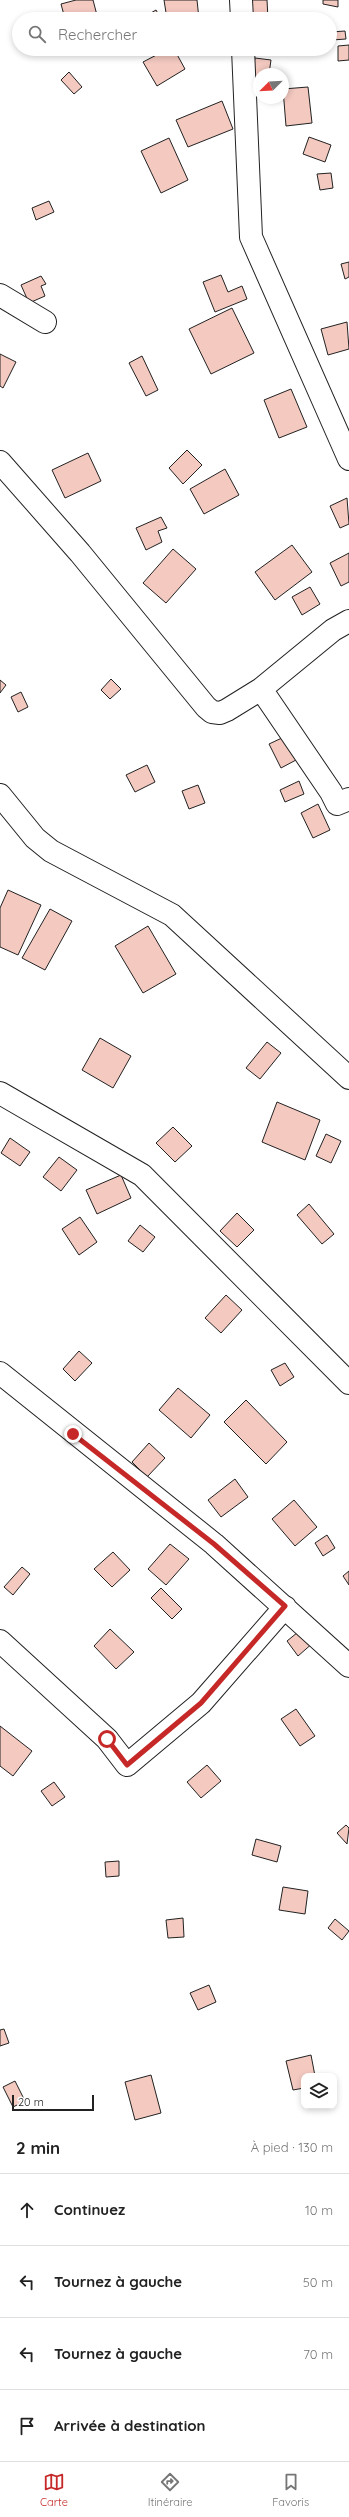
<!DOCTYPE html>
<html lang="fr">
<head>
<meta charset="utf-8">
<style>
	body { margin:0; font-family:Quicksand,sans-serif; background:#f2f2f2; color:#222 }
	.controls { position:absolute; right:12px; bottom:12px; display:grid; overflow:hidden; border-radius:8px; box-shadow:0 2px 6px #0003 }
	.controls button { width:36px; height:36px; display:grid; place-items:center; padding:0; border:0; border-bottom:1px solid #e0e0e0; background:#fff; color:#222; font:20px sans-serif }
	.compass { position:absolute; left:253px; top:68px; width:36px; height:36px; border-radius:50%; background:#fff; box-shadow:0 2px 6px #0003; rotate:246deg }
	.scale { position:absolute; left:12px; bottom:10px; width:82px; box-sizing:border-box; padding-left:4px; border:2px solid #222; border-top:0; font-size:11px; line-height:14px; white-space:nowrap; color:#222; -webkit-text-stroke:3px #fff; paint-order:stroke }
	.stop { position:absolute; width:12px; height:12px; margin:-9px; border:3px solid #c62828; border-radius:50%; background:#fff }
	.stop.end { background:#c62828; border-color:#fff; box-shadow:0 1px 4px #0008 }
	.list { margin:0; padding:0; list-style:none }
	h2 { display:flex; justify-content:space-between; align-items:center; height:52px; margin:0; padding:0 16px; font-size:17px }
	h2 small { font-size:13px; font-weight:400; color:#767676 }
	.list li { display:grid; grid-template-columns:26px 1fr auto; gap:12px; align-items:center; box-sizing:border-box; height:72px; padding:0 16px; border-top:1px solid #e0e0e0 }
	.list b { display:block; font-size:15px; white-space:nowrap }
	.list em { font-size:13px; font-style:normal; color:#767676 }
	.icon { flex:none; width:22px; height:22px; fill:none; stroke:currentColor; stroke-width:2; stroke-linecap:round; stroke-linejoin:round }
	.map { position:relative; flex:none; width:349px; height:2121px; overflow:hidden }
	.search { position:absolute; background:#fff; box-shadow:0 2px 6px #0003; left:12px; right:12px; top:12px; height:44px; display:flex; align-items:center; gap:10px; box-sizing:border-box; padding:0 14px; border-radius:22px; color:#767676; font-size:15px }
	.sheet { height:340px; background:#fff }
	nav { display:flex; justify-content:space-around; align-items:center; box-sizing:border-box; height:56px; border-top:1px solid #e0e0e0; background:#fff; font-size:11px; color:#767676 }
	nav a { display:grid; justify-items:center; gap:2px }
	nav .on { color:#c62828 }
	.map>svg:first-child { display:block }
</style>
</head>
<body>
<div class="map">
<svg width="349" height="2121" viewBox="0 0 349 2121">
	<rect width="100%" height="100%" fill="#fff"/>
	<path fill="#f3c9c0" stroke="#222" d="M 76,0 L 93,0 L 98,19 L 65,19 L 61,4 Z
		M 164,0 L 197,0 L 199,19 L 167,19 Z
		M 250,0 L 267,0 L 268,19 L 251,19 Z
		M 323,0 L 338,0 L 338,7 L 323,4 Z
		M 156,10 L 161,19 L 143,19 L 142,18 Z
		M 345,31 L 346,39 L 332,40 L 331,32 Z
		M 349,45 L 349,60 L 338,61 L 338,46 Z
		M 168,49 L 174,49 L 185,69 L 157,86 L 143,62 Z
		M 255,58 L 271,60 L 269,74 L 259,74 L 259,81 L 251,80 Z
		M 69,72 L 82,87 L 74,94 L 61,80 Z
		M 308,87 L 312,123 L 286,126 L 283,89 Z
		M 222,101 L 233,129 L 188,147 L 176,120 Z
		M 309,137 L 331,145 L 325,162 L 303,154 Z
		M 169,138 L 188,180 L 161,193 L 141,151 Z
		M 331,173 L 333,188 L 320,190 L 317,174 Z
		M 49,201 L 54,212 L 36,220 L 32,208 Z
		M 349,262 L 349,277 L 345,279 L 341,264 Z
		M 221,275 L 228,292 L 242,286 L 247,299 L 215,312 L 203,282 Z
		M 41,276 L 46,284 L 41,286 L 45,296 L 29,303 L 21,285 Z
		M 232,308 L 254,353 L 211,374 L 189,329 Z
		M 347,322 L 349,349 L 328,355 L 321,329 Z
		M 0,354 L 16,362 L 3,388 L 0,386 Z
		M 142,356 L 158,390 L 146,396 L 129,363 Z
		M 291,389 L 307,427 L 279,438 L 264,400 Z
		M 187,450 L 202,465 L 183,484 L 169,468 Z
		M 88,453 L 101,481 L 65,498 L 52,470 Z
		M 225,469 L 239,495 L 204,514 L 190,489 Z
		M 347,498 L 349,524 L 340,528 L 330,506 Z
		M 161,517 L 167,528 L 158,531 L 162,542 L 146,550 L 136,528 Z
		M 292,545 L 312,572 L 275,600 L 255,572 Z
		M 173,549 L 196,569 L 166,603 L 143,583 Z
		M 349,553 L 349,582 L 341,586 L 330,563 Z
		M 310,587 L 320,604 L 302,615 L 292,597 Z
		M 111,679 L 121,689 L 110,699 L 101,690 Z
		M 0,680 L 6,685 L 0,693 Z
		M 21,692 L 28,707 L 18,712 L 11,697 Z
		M 284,737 L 296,760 L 281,768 L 269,744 Z
		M 147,765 L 155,782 L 135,792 L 126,775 Z
		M 299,781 L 304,794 L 285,802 L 280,790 Z
		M 198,785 L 205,803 L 189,809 L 182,791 Z
		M 318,804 L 330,830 L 313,838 L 301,813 Z
		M 8,890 L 41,905 L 18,955 L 0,947 L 0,908 Z
		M 50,909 L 72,921 L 45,970 L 22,958 Z
		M 148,926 L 176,974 L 143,993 L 115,946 Z
		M 100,1038 L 131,1056 L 113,1088 L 82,1070 Z
		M 267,1042 L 281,1053 L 260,1079 L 246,1068 Z
		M 277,1102 L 320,1120 L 305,1160 L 262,1142 Z
		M 173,1127 L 192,1146 L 175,1162 L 156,1143 Z
		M 326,1134 L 341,1141 L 331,1163 L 316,1156 Z
		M 10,1138 L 30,1152 L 20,1166 L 1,1153 Z
		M 59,1157 L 77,1170 L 61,1191 L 43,1177 Z
		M 121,1175 L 131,1198 L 97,1214 L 86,1190 Z
		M 309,1204 L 334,1234 L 322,1244 L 297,1215 Z
		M 237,1213 L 254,1230 L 237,1247 L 220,1231 Z
		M 80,1217 L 97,1242 L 79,1255 L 62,1229 Z
		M 140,1225 L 155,1237 L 143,1252 L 128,1241 Z
		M 226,1295 L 242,1310 L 221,1333 L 205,1318 Z
		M 79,1351 L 92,1363 L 75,1381 L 63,1369 Z
		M 285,1363 L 294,1377 L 280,1386 L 271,1370 Z
		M 178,1388 L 210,1415 L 191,1438 L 159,1410 Z
		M 246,1400 L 287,1442 L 266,1464 L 224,1422 Z
		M 149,1443 L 165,1458 L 147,1477 L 132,1462 Z
		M 235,1479 L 248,1497 L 221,1517 L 208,1500 Z
		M 294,1500 L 317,1527 L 295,1546 L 272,1519 Z
		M 327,1535 L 335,1548 L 323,1556 L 315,1543 Z
		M 170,1544 L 189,1559 L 166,1585 L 148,1569 Z
		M 113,1552 L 130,1570 L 112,1587 L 94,1569 Z
		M 22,1567 L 30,1574 L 13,1595 L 4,1587 Z
		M 349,1571 L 349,1585 L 343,1576 Z
		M 161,1588 L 182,1609 L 172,1619 L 151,1598 Z
		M 303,1628 L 314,1642 L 298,1656 L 287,1641 Z
		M 110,1629 L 134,1652 L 116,1669 L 94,1646 Z
		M 296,1709 L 315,1736 L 300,1746 L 281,1719 Z
		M 0,1726 L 32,1751 L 13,1776 L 0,1766 Z
		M 207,1765 L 221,1781 L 201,1798 L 187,1782 Z
		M 54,1782 L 65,1797 L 52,1806 L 41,1791 Z
		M 346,1825 L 349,1828 L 347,1844 L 337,1833 Z
		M 256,1839 L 281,1846 L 277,1862 L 252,1855 Z
		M 119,1861 L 119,1876 L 106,1877 L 105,1862 Z
		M 283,1887 L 308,1891 L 305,1914 L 279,1910 Z
		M 183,1918 L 184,1937 L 168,1938 L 166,1920 Z
		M 335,1919 L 349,1931 L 342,1940 L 328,1928 Z
		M 209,1985 L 216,2002 L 198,2010 L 190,1993 Z
		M 4,2029 L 9,2043 L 0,2046 L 0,2030 Z
		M 311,2055 L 315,2076 L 304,2076 L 304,2088 L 293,2090 L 286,2061 Z
		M 151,2075 L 161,2113 L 135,2120 L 125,2082 Z
		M 15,2081 L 25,2101 L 13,2107 L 3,2087 Z"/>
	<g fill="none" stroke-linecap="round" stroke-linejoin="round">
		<g stroke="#222" stroke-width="24">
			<path id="street" d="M 241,0 L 242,19
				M 243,49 L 251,237 L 349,459
				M 0,295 L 45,322
				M 0,462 L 80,553 L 206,707 L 212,712 L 220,713 L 227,710 L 261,689 L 333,630 L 349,621
				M 261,689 L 331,792 L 337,804 L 349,799
				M 0,795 L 35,838 L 51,851 L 172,915 L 349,1078
				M 0,1093 L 142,1175 L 349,1383
				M 0,1373 L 214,1544 L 349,1666
				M 0,1641 L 107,1739 L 127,1765 L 201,1703 L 285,1607"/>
		</g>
		<use href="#street" stroke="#fff" stroke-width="22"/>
	</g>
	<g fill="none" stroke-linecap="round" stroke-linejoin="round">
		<path stroke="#c62828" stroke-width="5" d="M 73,1434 L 214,1544 L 285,1606 L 201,1703 L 127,1765 L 107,1739"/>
	</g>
</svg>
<div class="controls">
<button><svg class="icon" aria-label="layers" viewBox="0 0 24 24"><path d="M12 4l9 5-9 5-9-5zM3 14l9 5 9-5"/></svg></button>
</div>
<svg class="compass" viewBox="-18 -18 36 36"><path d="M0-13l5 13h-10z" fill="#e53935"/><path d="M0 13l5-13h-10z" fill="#767676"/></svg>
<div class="scale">20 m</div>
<div class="stop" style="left:107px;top:1739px"></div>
<div class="stop end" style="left:73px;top:1434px"></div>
<div class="search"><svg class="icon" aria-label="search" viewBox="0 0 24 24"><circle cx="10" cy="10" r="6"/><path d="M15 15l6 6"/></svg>Rechercher</div>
</div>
<section class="sheet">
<h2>2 min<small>À pied · 130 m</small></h2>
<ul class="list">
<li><svg class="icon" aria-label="ahead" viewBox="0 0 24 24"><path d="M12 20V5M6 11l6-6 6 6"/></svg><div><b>Continuez</b></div><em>10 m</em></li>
<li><svg class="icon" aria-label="left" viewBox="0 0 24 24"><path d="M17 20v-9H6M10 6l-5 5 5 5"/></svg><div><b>Tournez à gauche</b></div><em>50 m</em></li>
<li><svg class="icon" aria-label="left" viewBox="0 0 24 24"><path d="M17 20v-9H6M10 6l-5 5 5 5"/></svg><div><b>Tournez à gauche</b></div><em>70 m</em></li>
<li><svg class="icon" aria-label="arrive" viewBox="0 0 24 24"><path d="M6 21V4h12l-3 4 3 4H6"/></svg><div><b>Arrivée à destination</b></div></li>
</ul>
</section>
<nav>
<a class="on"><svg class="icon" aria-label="map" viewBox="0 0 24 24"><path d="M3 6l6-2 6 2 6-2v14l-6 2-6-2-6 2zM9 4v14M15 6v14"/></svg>Carte</a>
<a><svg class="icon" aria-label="directions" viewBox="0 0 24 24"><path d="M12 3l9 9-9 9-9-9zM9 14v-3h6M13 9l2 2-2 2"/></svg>Itinéraire</a>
<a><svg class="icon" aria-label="saved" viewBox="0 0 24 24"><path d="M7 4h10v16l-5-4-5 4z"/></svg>Favoris</a>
</nav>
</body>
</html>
